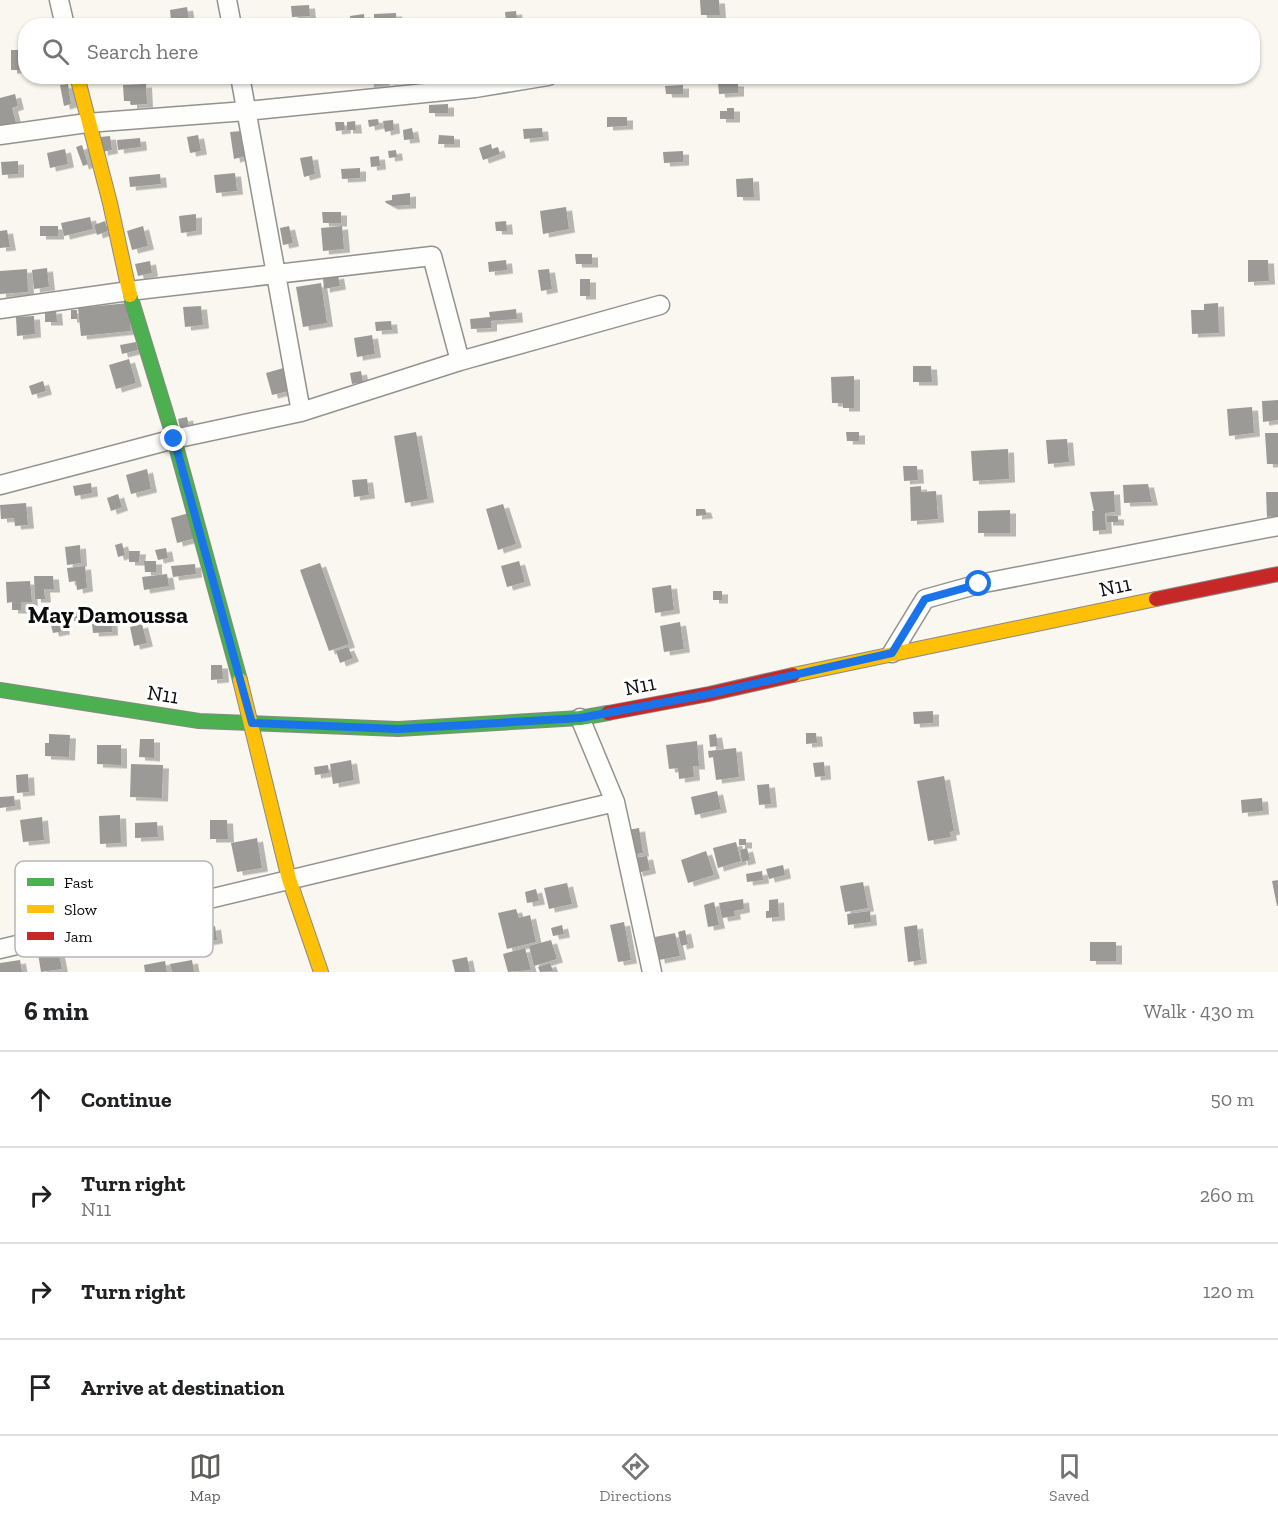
<!DOCTYPE html>
<html lang="en">
<head>
<meta charset="utf-8">
<style>
	body { margin:0; font-family:"Zilla Slab",serif; background:#f6f6f6; color:#202124 }
	.stop { position:absolute; width:18px; height:18px; margin:-14px; border:4px solid #1a73e8; border-radius:50%; background:#fff }
	.stop.end { background:#1a73e8; border-color:#fff; box-shadow:0 2px 6px #0008 }
	.list { margin:0; padding:0; list-style:none }
	h2 { display:flex; justify-content:space-between; align-items:center; height:78px; margin:0; padding:0 24px; font-size:26px }
	h2 small { font-size:20px; font-weight:400; color:#757577 }
	.list li { display:grid; grid-template-columns:39px 1fr auto; gap:18px; align-items:center; box-sizing:border-box; height:96px; padding:0 24px; border-top:2px solid #e0e0e0 }
	.list b { display:block; font-size:22px; white-space:nowrap }
	.list p { margin:0; font-size:20px; white-space:nowrap; color:#757577 }
	.list em { font-size:20px; font-style:normal; color:#757577 }
	.icon { flex:none; width:33px; height:33px; fill:none; stroke:currentColor; stroke-width:2; stroke-linecap:round; stroke-linejoin:round }
	.map { position:relative; flex:none; width:1278px; height:972px; overflow:hidden }
	.search { position:absolute; background:#fff; box-shadow:0 2px 4px #0004; left:18px; right:18px; top:18px; height:66px; display:flex; align-items:center; gap:15px; box-sizing:border-box; padding:0 21px; border-radius:24px; color:#757577; font-size:22px }
	.sheet { height:462px; background:#fff }
	nav { display:flex; justify-content:space-around; align-items:center; box-sizing:border-box; height:84px; border-top:2px solid #e0e0e0; background:#fff; font-size:16px; color:#757577 }
	nav a { display:grid; justify-items:center; gap:3px }
	nav .on { color:#5f5e5c }
	.map>svg:first-child { display:block }
</style>
</head>
<body>
<div class="map">
<svg width="1278" height="972" viewBox="0 0 1278 972">
	<defs>
		<filter id="shadow"><feDropShadow dx="6" dy="3.5" stdDeviation="0" flood-color="#0004"/></filter>
	</defs>
	<rect width="100%" height="100%" fill="#faf7f0"/>
	<path fill="#9c9a96" filter="url(#shadow)" d="M 700,0 L 719,0 L 720,15 L 701,15 Z
		M 309,5 L 310,16 L 292,17 L 291,6 Z
		M 187,7 L 189,19 L 171,21 L 170,10 Z
		M 516,11 L 517,19 L 506,21 L 505,12 Z
		M 396,13 L 397,26 L 374,26 L 374,14 Z
		M 364,14 L 365,26 L 351,26 L 350,16 Z
		M 745,18 L 758,18 L 758,26 L 746,26 Z
		M 11,50 L 26,50 L 26,70 L 11,70 Z
		M 367,76 L 383,76 L 384,82 L 368,84 Z
		M 388,76 L 402,76 L 402,79 L 389,81 Z
		M 718,83 L 738,83 L 738,93 L 719,94 Z
		M 68,84 L 71,104 L 64,106 L 60,85 Z
		M 146,84 L 147,104 L 131,105 L 131,101 L 124,101 L 123,85 Z
		M 683,85 L 683,94 L 666,94 L 665,86 Z
		M 15,94 L 18,106 L 12,108 L 16,123 L 0,127 L 0,98 Z
		M 448,104 L 448,113 L 429,113 L 429,105 Z
		M 727,108 L 734,108 L 734,119 L 720,119 L 720,111 L 727,111 Z
		M 607,117 L 627,117 L 627,126 L 607,127 Z
		M 378,119 L 379,125 L 369,127 L 368,120 Z
		M 393,120 L 394,130 L 385,132 L 383,121 Z
		M 355,121 L 356,130 L 347,130 L 347,122 Z
		M 335,122 L 344,122 L 345,130 L 336,131 Z
		M 412,128 L 414,139 L 404,140 L 403,130 Z
		M 542,128 L 543,137 L 524,139 L 523,129 Z
		M 242,131 L 246,156 L 234,159 L 230,132 Z
		M 198,135 L 201,151 L 190,153 L 187,137 Z
		M 439,135 L 454,136 L 454,144 L 438,144 Z
		M 110,136 L 112,150 L 102,152 L 100,137 Z
		M 140,138 L 141,147 L 118,150 L 117,140 Z
		M 491,144 L 492,149 L 498,147 L 500,154 L 483,160 L 479,148 Z
		M 82,145 L 88,164 L 83,166 L 76,147 Z
		M 65,149 L 68,164 L 50,168 L 47,153 Z
		M 396,150 L 397,157 L 389,158 L 388,151 Z
		M 683,151 L 683,162 L 664,163 L 663,152 Z
		M 312,156 L 315,174 L 304,177 L 300,158 Z
		M 379,156 L 380,166 L 371,167 L 370,157 Z
		M 18,161 L 18,174 L 2,175 L 1,162 Z
		M 360,168 L 360,178 L 342,179 L 341,169 Z
		M 235,173 L 237,191 L 216,193 L 214,175 Z
		M 160,174 L 161,184 L 130,187 L 129,177 Z
		M 753,178 L 754,197 L 737,197 L 736,179 Z
		M 410,193 L 410,205 L 392,206 L 386,203 L 385,201 L 392,200 L 392,195 Z
		M 566,207 L 569,229 L 543,234 L 540,211 Z
		M 322,212 L 341,212 L 341,223 L 323,223 Z
		M 196,214 L 196,231 L 181,233 L 179,216 Z
		M 90,217 L 93,229 L 64,236 L 61,223 Z
		M 105,221 L 108,231 L 97,235 L 94,225 Z
		M 506,221 L 507,231 L 496,231 L 495,222 Z
		M 40,226 L 58,226 L 58,236 L 40,236 Z
		M 143,226 L 148,246 L 132,250 L 127,231 Z
		M 289,226 L 293,243 L 283,245 L 280,228 Z
		M 342,226 L 344,249 L 323,251 L 321,228 Z
		M 7,230 L 10,247 L 0,248 L 0,231 Z
		M 575,254 L 592,254 L 592,264 L 576,264 Z
		M 506,260 L 507,270 L 489,272 L 488,262 Z
		M 1248,260 L 1268,260 L 1269,281 L 1248,282 Z
		M 150,261 L 152,273 L 138,276 L 135,264 Z
		M 47,268 L 49,287 L 34,289 L 32,270 Z
		M 27,269 L 28,292 L 0,294 L 0,271 Z
		M 549,269 L 552,289 L 541,291 L 538,270 Z
		M 338,275 L 340,286 L 324,289 L 323,278 Z
		M 580,279 L 590,279 L 590,296 L 580,296 Z
		M 321,283 L 327,323 L 303,327 L 296,287 Z
		M 128,303 L 131,331 L 81,336 L 78,308 Z
		M 1218,303 L 1219,333 L 1192,334 L 1191,310 L 1204,310 L 1204,304 Z
		M 201,306 L 203,325 L 185,327 L 183,307 Z
		M 516,309 L 517,319 L 491,321 L 491,328 L 471,329 L 470,319 L 490,317 L 489,312 Z
		M 56,310 L 57,322 L 45,322 L 45,311 Z
		M 71,310 L 77,310 L 77,319 L 71,319 Z
		M 34,316 L 35,334 L 17,336 L 16,317 Z
		M 391,321 L 392,330 L 376,331 L 375,322 Z
		M 372,335 L 375,354 L 357,357 L 354,338 Z
		M 136,342 L 138,350 L 122,354 L 120,345 Z
		M 129,359 L 136,383 L 116,389 L 109,365 Z
		M 913,366 L 931,366 L 932,382 L 913,382 Z
		M 287,367 L 293,390 L 272,395 L 266,373 Z
		M 361,371 L 363,382 L 352,384 L 350,373 Z
		M 854,376 L 854,408 L 843,408 L 843,403 L 832,403 L 831,377 Z
		M 43,381 L 46,391 L 32,395 L 29,386 Z
		M 1278,400 L 1278,420 L 1263,422 L 1262,401 Z
		M 1252,407 L 1254,433 L 1229,436 L 1227,409 Z
		M 187,417 L 189,426 L 180,428 L 178,419 Z
		M 416,432 L 428,499 L 405,503 L 394,436 Z
		M 846,432 L 859,432 L 859,441 L 847,441 Z
		M 1265,433 L 1278,433 L 1278,464 L 1267,464 Z
		M 1067,439 L 1069,462 L 1048,464 L 1046,440 Z
		M 1008,449 L 1009,479 L 973,481 L 971,451 Z
		M 903,466 L 917,466 L 918,480 L 904,481 Z
		M 147,469 L 151,489 L 131,494 L 126,475 Z
		M 367,479 L 369,495 L 354,497 L 352,480 Z
		M 91,483 L 92,493 L 75,496 L 73,486 Z
		M 1148,484 L 1152,502 L 1124,503 L 1123,485 Z
		M 921,486 L 921,492 L 936,491 L 938,519 L 911,521 L 910,487 Z
		M 1114,491 L 1115,512 L 1105,513 L 1106,530 L 1093,531 L 1092,511 L 1094,511 L 1090,492 Z
		M 1266,492 L 1278,492 L 1278,516 L 1267,517 Z
		M 118,494 L 122,507 L 111,511 L 107,498 Z
		M 26,503 L 28,525 L 15,526 L 14,518 L 1,519 L 0,505 Z
		M 503,504 L 516,544 L 498,550 L 486,509 Z
		M 696,509 L 705,509 L 707,515 L 696,516 Z
		M 1010,510 L 1010,533 L 978,533 L 978,511 Z
		M 189,513 L 196,538 L 177,543 L 171,518 Z
		M 1107,516 L 1118,516 L 1118,522 L 1107,522 Z
		M 122,543 L 125,555 L 118,557 L 115,545 Z
		M 80,545 L 81,563 L 67,565 L 65,547 Z
		M 166,548 L 168,558 L 158,560 L 155,550 Z
		M 129,551 L 140,551 L 139,562 L 129,562 Z
		M 144,561 L 156,561 L 156,572 L 145,572 Z
		M 519,561 L 525,582 L 507,587 L 501,566 Z
		M 320,563 L 349,644 L 329,651 L 300,570 Z
		M 195,564 L 196,574 L 173,577 L 171,566 Z
		M 85,566 L 87,588 L 77,590 L 76,581 L 69,582 L 67,568 Z
		M 167,574 L 169,586 L 144,590 L 142,577 Z
		M 34,576 L 53,576 L 54,589 L 44,589 L 45,599 L 35,599 Z
		M 30,581 L 32,602 L 21,602 L 21,610 L 12,610 L 12,602 L 7,603 L 6,582 Z
		M 671,585 L 674,610 L 655,613 L 652,588 Z
		M 713,591 L 722,591 L 722,600 L 713,600 Z
		M 75,611 L 85,611 L 84,621 L 74,621 Z
		M 111,612 L 112,632 L 93,633 L 91,614 Z
		M 61,615 L 64,631 L 53,633 L 49,618 Z
		M 680,622 L 684,649 L 664,652 L 660,626 Z
		M 142,624 L 147,643 L 134,646 L 130,627 Z
		M 348,647 L 353,658 L 340,663 L 336,651 Z
		M 211,665 L 222,665 L 223,679 L 211,680 Z
		M 933,711 L 933,723 L 914,724 L 913,712 Z
		M 806,733 L 816,733 L 817,743 L 806,744 Z
		M 49,734 L 70,735 L 69,757 L 45,756 L 45,743 L 49,743 Z
		M 716,734 L 718,746 L 710,747 L 709,735 Z
		M 140,739 L 154,739 L 154,758 L 139,757 Z
		M 697,741 L 699,766 L 693,766 L 694,777 L 679,779 L 678,768 L 669,769 L 666,745 Z
		M 97,745 L 121,745 L 121,765 L 97,764 Z
		M 736,748 L 739,777 L 716,780 L 713,757 L 709,758 L 708,751 Z
		M 351,760 L 354,780 L 333,784 L 330,764 Z
		M 824,762 L 825,776 L 815,777 L 813,763 Z
		M 131,764 L 163,765 L 162,798 L 130,797 Z
		M 328,765 L 329,773 L 315,775 L 314,767 Z
		M 28,774 L 29,792 L 17,793 L 16,775 Z
		M 944,776 L 954,831 L 950,832 L 951,837 L 928,841 L 917,781 Z
		M 769,784 L 771,804 L 759,805 L 757,785 Z
		M 717,791 L 721,809 L 695,815 L 691,797 Z
		M 14,796 L 15,806 L 0,808 L 0,797 Z
		M 1262,798 L 1263,811 L 1242,813 L 1241,800 Z
		M 120,815 L 121,843 L 100,844 L 99,816 Z
		M 42,817 L 44,840 L 23,842 L 20,820 Z
		M 210,820 L 227,820 L 228,839 L 210,839 Z
		M 157,822 L 158,837 L 135,838 L 135,823 Z
		M 639,828 L 643,853 L 631,855 L 627,830 Z
		M 257,838 L 262,868 L 237,872 L 231,843 Z
		M 739,839 L 746,839 L 746,845 L 739,845 Z
		M 736,842 L 741,861 L 718,868 L 713,848 Z
		M 747,848 L 750,860 L 742,862 L 740,850 Z
		M 706,851 L 714,875 L 688,883 L 681,860 Z
		M 647,856 L 650,870 L 637,873 L 634,858 Z
		M 783,865 L 785,875 L 769,879 L 766,869 Z
		M 762,871 L 763,880 L 747,882 L 746,874 Z
		M 1278,880 L 1278,906 L 1277,906 L 1272,881 Z
		M 863,882 L 868,908 L 845,912 L 840,886 Z
		M 567,883 L 572,904 L 549,909 L 544,888 Z
		M 536,889 L 539,901 L 527,903 L 525,892 Z
		M 743,899 L 744,909 L 734,911 L 735,916 L 722,918 L 719,903 Z
		M 778,899 L 779,917 L 766,918 L 766,911 L 769,911 L 769,900 Z
		M 714,902 L 719,925 L 708,927 L 704,905 Z
		M 516,909 L 519,918 L 530,915 L 536,942 L 507,949 L 498,913 Z
		M 870,911 L 871,922 L 848,925 L 847,914 Z
		M 624,922 L 631,960 L 618,962 L 610,925 Z
		M 562,925 L 564,934 L 553,936 L 551,928 Z
		M 917,925 L 921,960 L 908,962 L 904,927 Z
		M 215,926 L 217,940 L 205,942 L 202,929 Z
		M 685,930 L 688,944 L 681,946 L 678,932 Z
		M 675,933 L 680,956 L 659,960 L 655,937 Z
		M 551,940 L 557,959 L 534,966 L 529,946 Z
		M 1090,942 L 1116,942 L 1116,961 L 1090,961 Z
		M 57,944 L 62,969 L 41,972 L 37,947 Z
		M 525,948 L 531,970 L 508,972 L 503,954 Z
		M 467,957 L 470,972 L 455,972 L 452,960 Z
		M 20,960 L 22,972 L 0,972 L 0,963 Z
		M 192,960 L 194,972 L 172,972 L 170,964 Z
		M 165,961 L 167,972 L 145,972 L 144,965 Z
		M 550,963 L 553,971 L 540,972 L 538,967 Z"/>
	<g fill="none" stroke-linecap="round" stroke-linejoin="round">
		<g stroke="#93928f" stroke-width="21">
			<path id="street" d="M 59,0 L 65,26
				M 227,0 L 232,26
				M 240,76 L 301,412
				M 0,135 L 87,123 L 246,111 L 475,88 L 548,76
				M 0,309 L 129,291 L 432,256 L 460,361
				M 0,485 L 174,439 L 301,412 L 460,361 L 660,305
				M 892,653 L 925,599 L 979,584 L 1278,526
				M 580,718 L 615,802 L 652,972
				M 0,949 L 615,802"/>
		</g>
		<g stroke="#8a8885" stroke-width="16">
			<path id="fast" d="M 130,295 L 174,439 L 240,680
				M 0,690 L 199,721 L 398,729 L 580,718 L 608,713"/>
		</g>
		<g stroke="#8a8885" stroke-width="16">
			<path id="slow" d="M 77,76 L 110,203 L 130,295
				M 793,675 L 1156,599
				M 240,680 L 289,879 L 321,972"/>
		</g>
		<g stroke="#8a8885" stroke-width="16">
			<path id="jam" d="M 1156,599 L 1278,574
				M 608,713 L 709,694 L 793,675"/>
		</g>
		<use href="#street" stroke="#fefefd" stroke-width="18"/>
		<use href="#fast" stroke="#4caf50" stroke-width="14"/>
		<use href="#slow" stroke="#ffc107" stroke-width="14"/>
		<use href="#jam" stroke="#c62828" stroke-width="14"/>
	</g>
	<g fill="none" stroke-linecap="round" stroke-linejoin="round">
		<path stroke="#1a73e8" stroke-width="8" d="M 174,439 L 252,723 L 398,729 L 580,718 L 709,694 L 892,653 L 925,599 L 979,584"/>
	</g>
	<g text-anchor="middle" dominant-baseline="central" stroke-width="6" stroke-linejoin="round" paint-order="stroke">
		<g font-size="21" fill="#0c0c0c" stroke="#fff">
			<text transform="translate(1115 586) rotate(-12)">N11</text>
			<text transform="translate(640 685) rotate(-11)">N11</text>
			<text transform="translate(163 694) rotate(9)">N11</text>
		</g>
		<g font-size="24" font-weight="bold" fill="#0c0c0c" stroke="#fff">
			<text x="108" y="614">May Damoussa</text>
		</g>
	</g>
	<rect x="15" y="861" width="198" height="96" rx="9" fill="#fff" stroke="#b6b6b6" stroke-width="1.5"/>
	<rect x="27" y="878" width="27" height="8" fill="#4caf50"/>
	<rect x="27" y="905" width="27" height="8" fill="#ffc107"/>
	<rect x="27" y="932" width="27" height="8" fill="#c62828"/>
	<g font-size="16" fill="#0c0c0c">
		<text x="64" y="888">Fast</text>
		<text x="64" y="915">Slow</text>
		<text x="64" y="942">Jam</text>
	</g>
</svg>
<div class="stop" style="left:979px;top:584px"></div>
<div class="stop end" style="left:174px;top:439px"></div>
<div class="search"><svg class="icon" aria-label="search" viewBox="0 0 24 24"><circle cx="10" cy="10" r="6"/><path d="M15 15l6 6"/></svg>Search here</div>
</div>
<section class="sheet">
<h2>6 min<small>Walk · 430 m</small></h2>
<ul class="list">
<li><svg class="icon" aria-label="ahead" viewBox="0 0 24 24"><path d="M12 20V5M6 11l6-6 6 6"/></svg><div><b>Continue</b></div><em>50 m</em></li>
<li><svg class="icon" aria-label="right" viewBox="0 0 24 24"><path d="M7 20v-9h11M14 6l5 5-5 5"/></svg><div><b>Turn right</b><p>N11</p></div><em>260 m</em></li>
<li><svg class="icon" aria-label="right" viewBox="0 0 24 24"><path d="M7 20v-9h11M14 6l5 5-5 5"/></svg><div><b>Turn right</b></div><em>120 m</em></li>
<li><svg class="icon" aria-label="arrive" viewBox="0 0 24 24"><path d="M6 21V4h12l-3 4 3 4H6"/></svg><div><b>Arrive at destination</b></div></li>
</ul>
</section>
<nav>
<a class="on"><svg class="icon" aria-label="map" viewBox="0 0 24 24"><path d="M3 6l6-2 6 2 6-2v14l-6 2-6-2-6 2zM9 4v14M15 6v14"/></svg>Map</a>
<a><svg class="icon" aria-label="directions" viewBox="0 0 24 24"><path d="M12 3l9 9-9 9-9-9zM9 14v-3h6M13 9l2 2-2 2"/></svg>Directions</a>
<a><svg class="icon" aria-label="saved" viewBox="0 0 24 24"><path d="M7 4h10v16l-5-4-5 4z"/></svg>Saved</a>
</nav>
</body>
</html>
